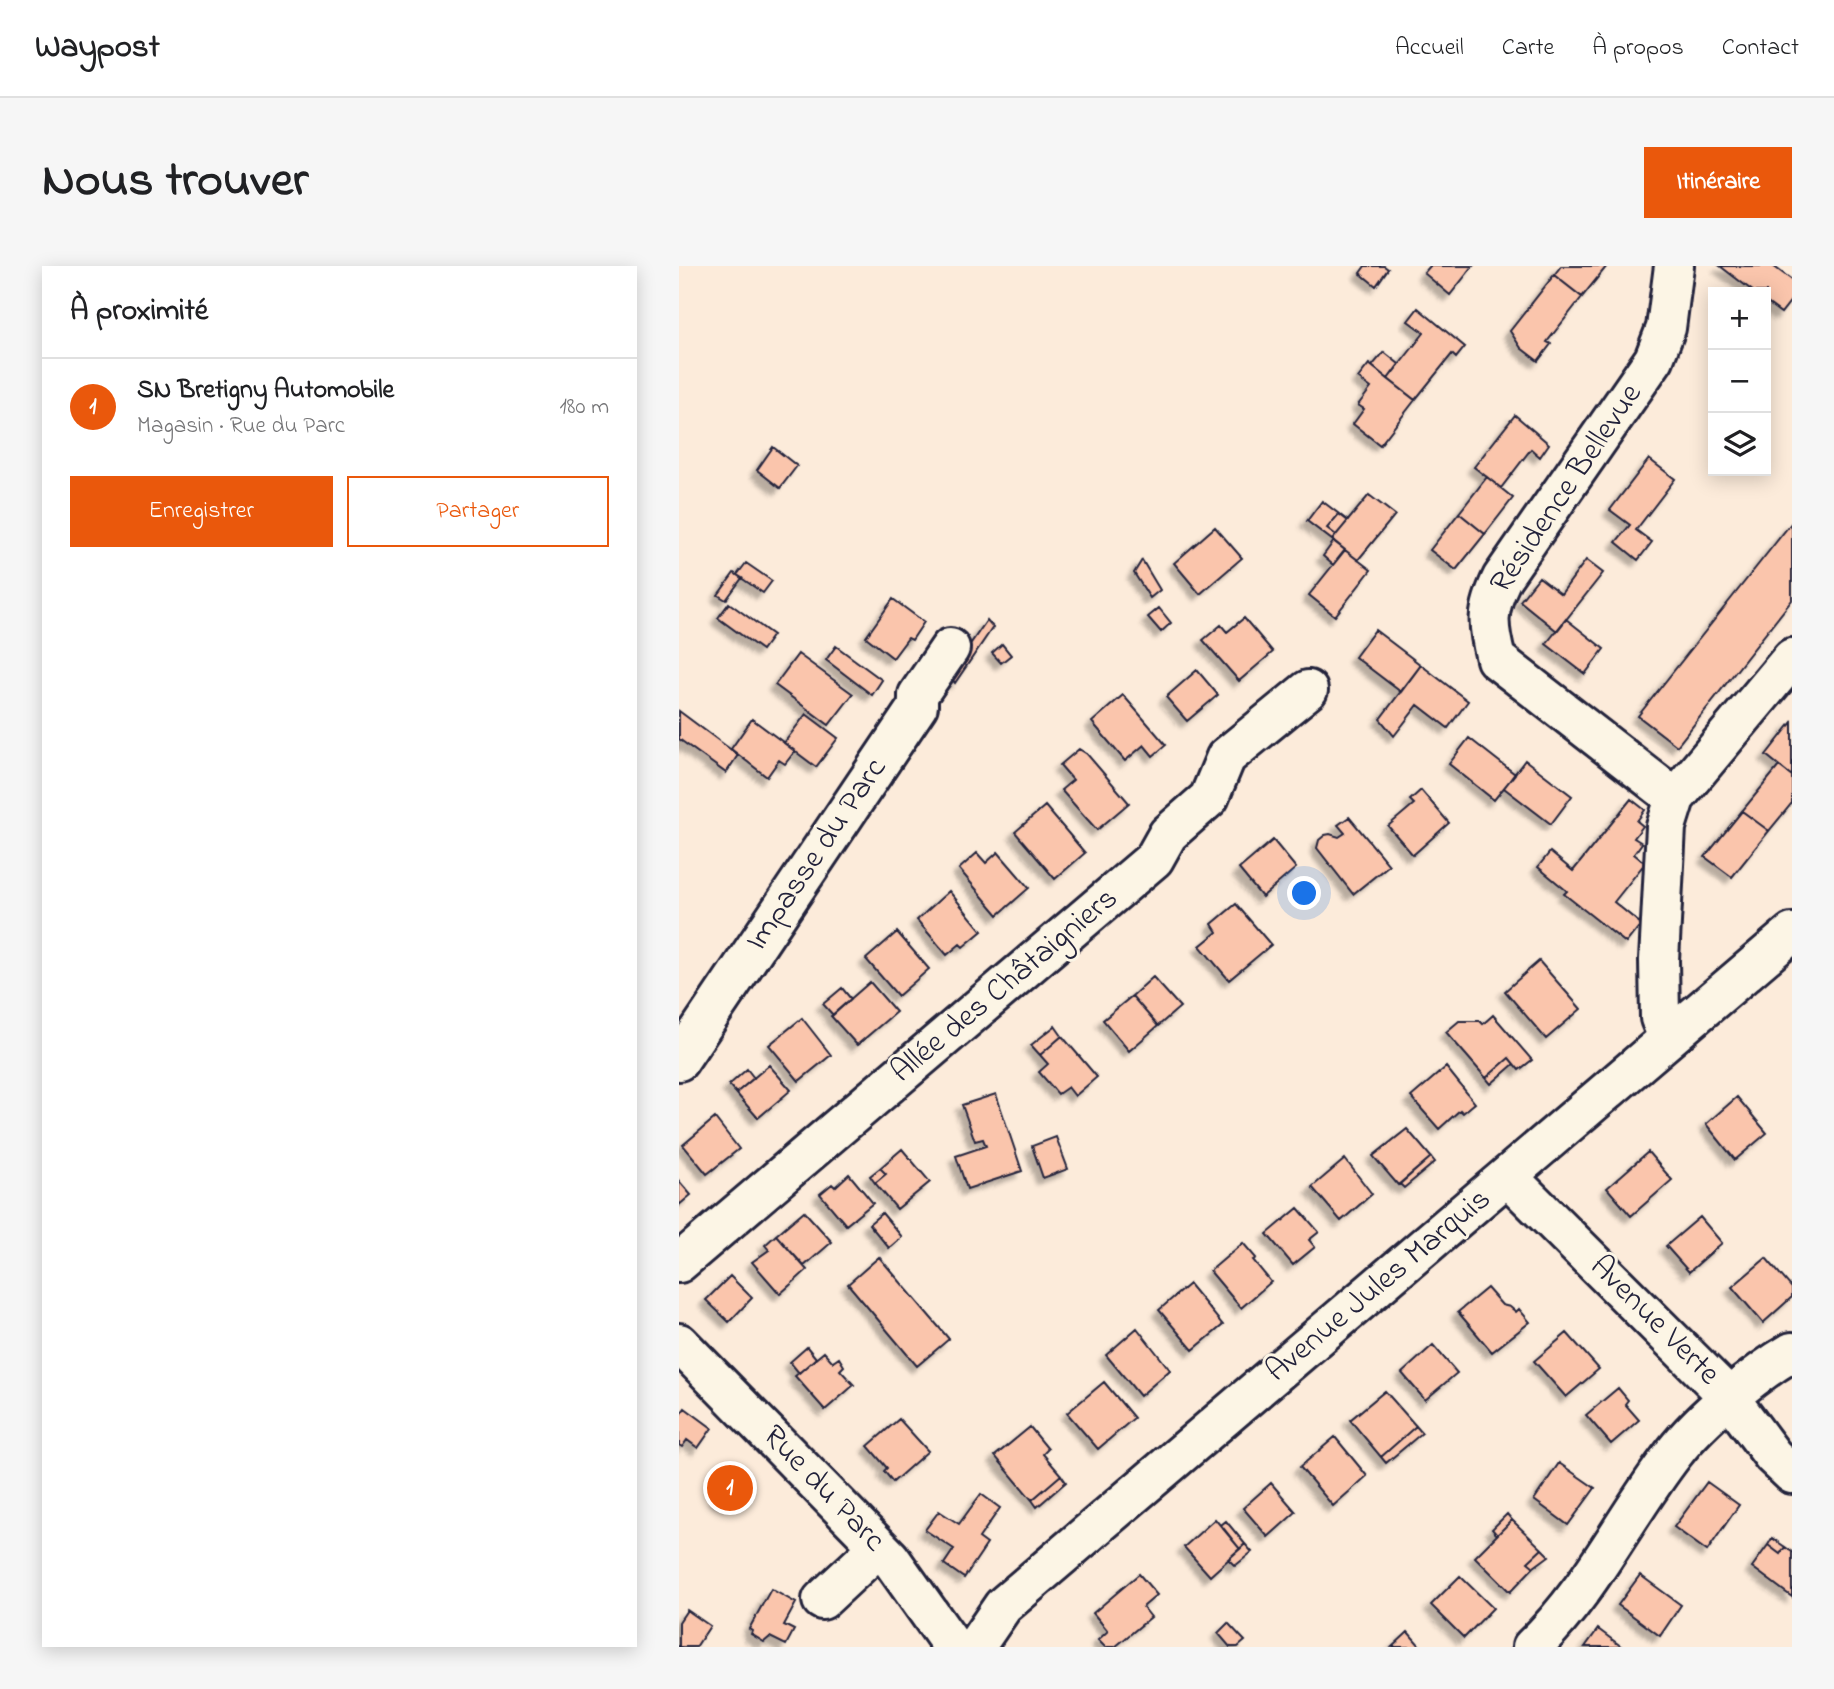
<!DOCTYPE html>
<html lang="fr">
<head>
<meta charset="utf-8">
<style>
	body { margin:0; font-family:"Indie Flower",sans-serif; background:#f6f6f6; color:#202124 }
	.controls { position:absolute; right:21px; top:21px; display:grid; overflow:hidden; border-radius:0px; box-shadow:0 4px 18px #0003 }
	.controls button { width:63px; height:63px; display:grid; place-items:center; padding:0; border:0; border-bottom:2px solid #e0e0e0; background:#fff; color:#202124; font:35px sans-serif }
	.you { position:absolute; left:626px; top:628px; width:24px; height:24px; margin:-18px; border:5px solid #fff; border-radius:50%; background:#1a73e8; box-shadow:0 0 0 10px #1a73e833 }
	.badge { display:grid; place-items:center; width:46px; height:46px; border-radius:50%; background:#ea580c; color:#fff; font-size:23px; font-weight:700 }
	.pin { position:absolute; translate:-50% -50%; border:4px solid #fff; box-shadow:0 2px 7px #0006 }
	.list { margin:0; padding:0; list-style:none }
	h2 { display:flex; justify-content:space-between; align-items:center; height:91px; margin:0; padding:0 28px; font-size:30px }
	h2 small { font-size:23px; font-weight:400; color:#757577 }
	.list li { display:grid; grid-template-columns:46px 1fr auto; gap:21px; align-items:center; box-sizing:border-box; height:98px; padding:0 28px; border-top:2px solid #e0e0e0 }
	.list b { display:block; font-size:26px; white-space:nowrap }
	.list p { margin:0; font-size:23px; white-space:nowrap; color:#757577 }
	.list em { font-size:23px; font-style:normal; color:#757577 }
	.actions { display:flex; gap:14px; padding:21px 28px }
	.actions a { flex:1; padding:16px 0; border:2px solid #ea580c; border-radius:0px; text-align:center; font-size:24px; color:#ea580c }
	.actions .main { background:#ea580c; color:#fff }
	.icon { flex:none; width:38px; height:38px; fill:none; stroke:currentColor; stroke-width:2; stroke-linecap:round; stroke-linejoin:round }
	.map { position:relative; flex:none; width:1113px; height:1381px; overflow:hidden; border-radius:0px }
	header { display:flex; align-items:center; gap:42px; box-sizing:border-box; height:98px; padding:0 35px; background:#fff; border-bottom:2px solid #e0e0e0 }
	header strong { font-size:33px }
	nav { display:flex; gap:38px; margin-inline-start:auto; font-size:24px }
	.intro { display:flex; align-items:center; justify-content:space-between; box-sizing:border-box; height:168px; padding:0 42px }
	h1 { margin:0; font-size:49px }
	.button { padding:18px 32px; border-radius:0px; background:#ea580c; color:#fff; font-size:24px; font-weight:700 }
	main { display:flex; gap:42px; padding:0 42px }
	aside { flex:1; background:#fff; border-radius:0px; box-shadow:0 4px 18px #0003 }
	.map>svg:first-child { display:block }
</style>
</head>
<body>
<header>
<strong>Waypost</strong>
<nav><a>Accueil</a><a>Carte</a><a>À propos</a><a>Contact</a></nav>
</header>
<div class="intro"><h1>Nous trouver</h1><a class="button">Itinéraire</a></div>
<main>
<aside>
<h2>À proximité<small></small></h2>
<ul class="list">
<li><span class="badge">1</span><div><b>SN Bretigny Automobile</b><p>Magasin · Rue du Parc</p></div><em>180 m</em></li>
</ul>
<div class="actions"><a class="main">Enregistrer</a><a>Partager</a></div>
</aside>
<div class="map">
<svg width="1113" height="1381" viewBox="0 0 1113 1381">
	<defs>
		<filter id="shadow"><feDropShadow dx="-6" dy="6" stdDeviation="2" flood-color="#0004"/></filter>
	</defs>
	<rect width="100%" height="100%" fill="#fcebda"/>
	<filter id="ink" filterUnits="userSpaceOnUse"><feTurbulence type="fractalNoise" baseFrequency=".0143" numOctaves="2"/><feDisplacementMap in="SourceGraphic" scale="14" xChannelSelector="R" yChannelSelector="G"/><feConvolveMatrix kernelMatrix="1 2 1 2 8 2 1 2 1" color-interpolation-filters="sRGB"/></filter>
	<g filter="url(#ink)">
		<path fill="#fac5ac" stroke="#22223b" stroke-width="2" filter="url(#shadow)" d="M 686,0 L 705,0 L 709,3 L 697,20 L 681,7 Z
			M 751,0 L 794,0 L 771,29 L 745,7 Z
			M 882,0 L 928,0 L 903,31 L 875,9 Z
			M 1041,0 L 1094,0 L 1113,14 L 1113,33 L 1102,47 L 1087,36 L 1087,26 L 1075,26 Z
			M 875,9 L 903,31 L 868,76 L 872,78 L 859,95 L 842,82 L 831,65 Z
			M 739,42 L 786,81 L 777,92 L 773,88 L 736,134 L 709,113 L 745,67 L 729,55 Z
			M 705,86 L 720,98 L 709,113 L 693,100 Z
			M 690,98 L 736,134 L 701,179 L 674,158 L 685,143 L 679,139 L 692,122 L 679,112 Z
			M 836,149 L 870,178 L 861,191 L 852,183 L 822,222 L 795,201 Z
			M 94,181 L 118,200 L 101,222 L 78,204 Z
			M 970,193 L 996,213 L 957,264 L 973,276 L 959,294 L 937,276 L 951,259 L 931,244 Z
			M 808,211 L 834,232 L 806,268 L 780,247 Z
			M 690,229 L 716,249 L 679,294 L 653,274 Z
			M 643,235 L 660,248 L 648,262 L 657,269 L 653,274 L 628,255 Z
			M 780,247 L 806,268 L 777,304 L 751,284 Z
			M 660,248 L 669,255 L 657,269 L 648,262 Z
			M 1113,256 L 1113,334 L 998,480 L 959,450 Z
			M 536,261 L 563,292 L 521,328 L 495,297 Z
			M 655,275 L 666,284 L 654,299 L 644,290 Z
			M 666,284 L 692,304 L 656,350 L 630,329 Z
			M 463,294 L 481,324 L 471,332 L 455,307 Z
			M 907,294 L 924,307 L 878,365 L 841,335 L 860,311 L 882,328 Z
			M 67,297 L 93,315 L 84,327 L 58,309 Z
			M 55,307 L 63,312 L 47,334 L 39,329 Z
			M 214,333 L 245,356 L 233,374 L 229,372 L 214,392 L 187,371 Z
			M 50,337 L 94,369 L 83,384 L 39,352 Z
			M 480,342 L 492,357 L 482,366 L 469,351 Z
			M 565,352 L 594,386 L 560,415 L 524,374 L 542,359 L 548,366 Z
			M 887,353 L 925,383 L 906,408 L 867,378 Z
			M 308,354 L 314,361 L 276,417 L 270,409 Z
			M 696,364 L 742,399 L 722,426 L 676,391 Z
			M 323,378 L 332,389 L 322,397 L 313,387 Z
			M 157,380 L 203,414 L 193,429 L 147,394 Z
			M 119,388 L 174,428 L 150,459 L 96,419 Z
			M 742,399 L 789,435 L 769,462 L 739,439 L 715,470 L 701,453 Z
			M 518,404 L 539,429 L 508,455 L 487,431 Z
			M 444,429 L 487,479 L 474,490 L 465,479 L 446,495 L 413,456 Z
			M 0,445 L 59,489 L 47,507 L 0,473 Z
			M 127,448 L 159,472 L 137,501 L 105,477 Z
			M 73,453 L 116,485 L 106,498 L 100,494 L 88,511 L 52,483 Z
			M 1113,456 L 1113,510 L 1087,489 Z
			M 790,472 L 836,508 L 815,534 L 770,498 Z
			M 400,483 L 408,488 L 450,537 L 418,564 L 382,524 L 394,514 L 381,499 Z
			M 846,494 L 893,530 L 872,558 L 825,522 Z
			M 1100,500 L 1113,510 L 1113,537 L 1090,565 L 1063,545 Z
			M 742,524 L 770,557 L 734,589 L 709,560 L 735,538 L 731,534 Z
			M 952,533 L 966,544 L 958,555 L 964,560 L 955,572 L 963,577 L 955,588 L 966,597 L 935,636 L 962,658 L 947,677 L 885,628 L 888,625 L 859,601 L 871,586 L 894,605 Z
			M 366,540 L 406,587 L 376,613 L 336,566 Z
			M 1063,545 L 1090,565 L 1053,611 L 1026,591 Z
			M 670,551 L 710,599 L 674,628 L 638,582 L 640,574 L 646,569 L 651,568 L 660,571 L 666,567 L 659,559 Z
			M 594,574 L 617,602 L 583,631 L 560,603 Z
			M 319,586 L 350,622 L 319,649 L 280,603 L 298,587 L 307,597 Z
			M 270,625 L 303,665 L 284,681 L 281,678 L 268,689 L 238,654 Z
			M 557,638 L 592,679 L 550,714 L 521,680 L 538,666 L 533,658 Z
			M 218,666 L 250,703 L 219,730 L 187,693 Z
			M 860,695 L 902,743 L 867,773 L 826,725 Z
			M 474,711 L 501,741 L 479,760 L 453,730 Z
			M 191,716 L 217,746 L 178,779 L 152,750 Z
			M 163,722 L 172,733 L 154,749 L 144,738 Z
			M 453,730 L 479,760 L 450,785 L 424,754 Z
			M 814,749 L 853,794 L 840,804 L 830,792 L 807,812 L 767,766 L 780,755 L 801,755 L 804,758 Z
			M 123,752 L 152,789 L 120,815 L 90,779 Z
			M 376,760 L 383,770 L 361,789 L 352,779 Z
			M 383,770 L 418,811 L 396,830 L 389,821 L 379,828 L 360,806 L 369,798 L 361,789 Z
			M 830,792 L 835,798 L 812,818 L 807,812 Z
			M 90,799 L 112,824 L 79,852 L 57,827 Z
			M 767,801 L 796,837 L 784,847 L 781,844 L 760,863 L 732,831 Z
			M 68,803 L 75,812 L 57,827 L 50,819 Z
			M 317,828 L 343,905 L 288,923 L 277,890 L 307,880 L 304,873 L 296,875 L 283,839 Z
			M 1058,831 L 1088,867 L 1056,894 L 1027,858 Z
			M 36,852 L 60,883 L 28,908 L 4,879 Z
			M 728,863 L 752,891 L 719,919 L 694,890 Z
			M 377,871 L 389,903 L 364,912 L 353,880 Z
			M 223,883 L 251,916 L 218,943 L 196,917 L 207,908 L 201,902 Z
			M 969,886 L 993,914 L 952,950 L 928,922 Z
			M 752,891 L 756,896 L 725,922 L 721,918 Z
			M 666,893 L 693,928 L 662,955 L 633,921 Z
			M 201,902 L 207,908 L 196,917 L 191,910 Z
			M 170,908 L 194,937 L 167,959 L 141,928 L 153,918 L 156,921 Z
			M 0,915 L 12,929 L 0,939 Z
			M 619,942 L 640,966 L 630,974 L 636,981 L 614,999 L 588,968 Z
			M 125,945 L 153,976 L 125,1000 L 97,969 Z
			M 203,947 L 223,971 L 210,982 L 190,958 Z
			M 1021,951 L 1043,977 L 1010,1006 L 987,980 Z
			M 97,969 L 128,1004 L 101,1028 L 73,996 L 90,984 L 86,979 Z
			M 564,977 L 577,992 L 574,994 L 592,1016 L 562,1042 L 531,1005 Z
			M 200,991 L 270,1073 L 238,1100 L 169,1018 Z
			M 1087,992 L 1113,1022 L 1113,1031 L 1084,1057 L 1053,1021 Z
			M 51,1010 L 73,1032 L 50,1056 L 27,1034 Z
			M 510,1018 L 544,1059 L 514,1084 L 480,1044 Z
			M 808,1022 L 823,1039 L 831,1041 L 837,1046 L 840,1043 L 851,1056 L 813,1086 L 779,1046 Z
			M 458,1062 L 491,1104 L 461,1130 L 427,1089 Z
			M 888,1067 L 920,1103 L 887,1131 L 855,1095 Z
			M 754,1079 L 778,1107 L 746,1134 L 723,1107 Z
			M 128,1081 L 137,1092 L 120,1107 L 111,1096 Z
			M 145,1086 L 154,1096 L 160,1092 L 165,1100 L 161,1104 L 175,1119 L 146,1144 L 116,1110 Z
			M 425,1116 L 455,1152 L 419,1183 L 388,1147 Z
			M 939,1122 L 949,1134 L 946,1138 L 960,1154 L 932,1178 L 907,1149 Z
			M 706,1125 L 737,1160 L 702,1191 L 671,1154 Z
			M 6,1142 L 33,1162 L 19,1182 L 8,1174 L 3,1181 L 0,1179 L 0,1150 Z
			M 220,1153 L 249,1185 L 214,1216 L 205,1205 L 208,1202 L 189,1180 Z
			M 737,1160 L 743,1167 L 707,1197 L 702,1191 Z
			M 351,1161 L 369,1183 L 364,1188 L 382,1209 L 353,1234 L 316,1190 Z
			M 656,1171 L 688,1210 L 654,1240 L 621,1201 Z
			M 880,1197 L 916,1222 L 889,1259 L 855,1234 Z
			M 51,1205 L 66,1212 L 51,1238 L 37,1232 Z
			M 382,1209 L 387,1216 L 358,1241 L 353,1234 Z
			M 1028,1216 L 1060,1239 L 1028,1285 L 995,1261 Z
			M 592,1217 L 617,1246 L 589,1271 L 564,1242 Z
			M 302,1228 L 321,1242 L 300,1272 L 308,1278 L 285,1312 L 265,1298 L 275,1283 L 246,1264 L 260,1245 L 280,1258 Z
			M 828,1248 L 833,1254 L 818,1269 L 813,1263 Z
			M 536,1253 L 561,1283 L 531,1310 L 505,1281 Z
			M 833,1254 L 863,1283 L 849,1296 L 855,1301 L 831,1326 L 796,1291 Z
			M 547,1255 L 566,1278 L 561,1283 L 542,1259 Z
			M 1093,1272 L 1106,1281 L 1101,1288 L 1089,1279 Z
			M 566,1278 L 573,1286 L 556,1300 L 549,1293 Z
			M 1089,1279 L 1101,1288 L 1106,1281 L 1113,1286 L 1113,1331 L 1073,1301 Z
			M 863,1283 L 870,1290 L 855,1301 L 849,1296 Z
			M 460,1308 L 478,1329 L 464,1341 L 472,1351 L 436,1381 L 426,1381 L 419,1374 L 429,1365 L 414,1347 Z
			M 961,1309 L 1002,1339 L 981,1370 L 939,1339 Z
			M 781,1310 L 814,1342 L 785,1372 L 752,1339 Z
			M 92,1323 L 117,1337 L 105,1359 L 115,1364 L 107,1379 L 91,1371 L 85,1376 L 72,1368 L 73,1365 L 70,1363 Z
			M 8,1344 L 31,1360 L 17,1381 L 0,1381 L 0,1356 Z
			M 549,1357 L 566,1375 L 559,1381 L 551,1381 L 539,1367 Z
			M 919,1363 L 943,1381 L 906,1381 Z
			M 729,1366 L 742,1381 L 713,1381 Z"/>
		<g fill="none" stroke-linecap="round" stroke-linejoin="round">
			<g stroke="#22223b" stroke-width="44">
				<path id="minor" d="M 995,0 L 987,62 L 975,93 L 823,312 C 807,345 808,358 817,393 L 996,532
					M 989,772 L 981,752 L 980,694 L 987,561 L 996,532 L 1113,392
					M 0,795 L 239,440 L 239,429 L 271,382
					M 828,910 L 1050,1131 L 1094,1190 L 1113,1208
					M 0,997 L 475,593 L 489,568 L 530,532 L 547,491 L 629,424
					M 0,1077 L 211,1292 L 274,1381
					M 143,1334 L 200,1281
					M 296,1381 L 324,1340 L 1113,667
					M 853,1381 C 912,1325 946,1250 995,1187 C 1022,1152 1075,1108 1113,1086"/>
			</g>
			<use href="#minor" stroke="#fcf5e5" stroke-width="38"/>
		</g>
	</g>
	<g text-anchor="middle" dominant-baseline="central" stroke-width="6" stroke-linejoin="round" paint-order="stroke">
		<g font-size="32" fill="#22223b" stroke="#fcf5e5">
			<text transform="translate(888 223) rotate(-56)">Résidence Bellevue</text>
			<text transform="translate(138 589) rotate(-56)">Impasse du Parc</text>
			<text transform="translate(326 720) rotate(-40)">Allée des Châtaigniers</text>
			<text transform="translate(700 1020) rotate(-40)">Avenue Jules Marquis</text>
			<text transform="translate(975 1055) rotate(45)">Avenue Verte</text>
			<text transform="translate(144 1223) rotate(46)">Rue du Parc</text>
		</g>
	</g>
</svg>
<div class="controls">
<button>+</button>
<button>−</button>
<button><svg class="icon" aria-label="layers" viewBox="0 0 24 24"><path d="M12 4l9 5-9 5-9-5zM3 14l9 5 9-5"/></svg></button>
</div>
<div class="you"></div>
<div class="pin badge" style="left:51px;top:1222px">1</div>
</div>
</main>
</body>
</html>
